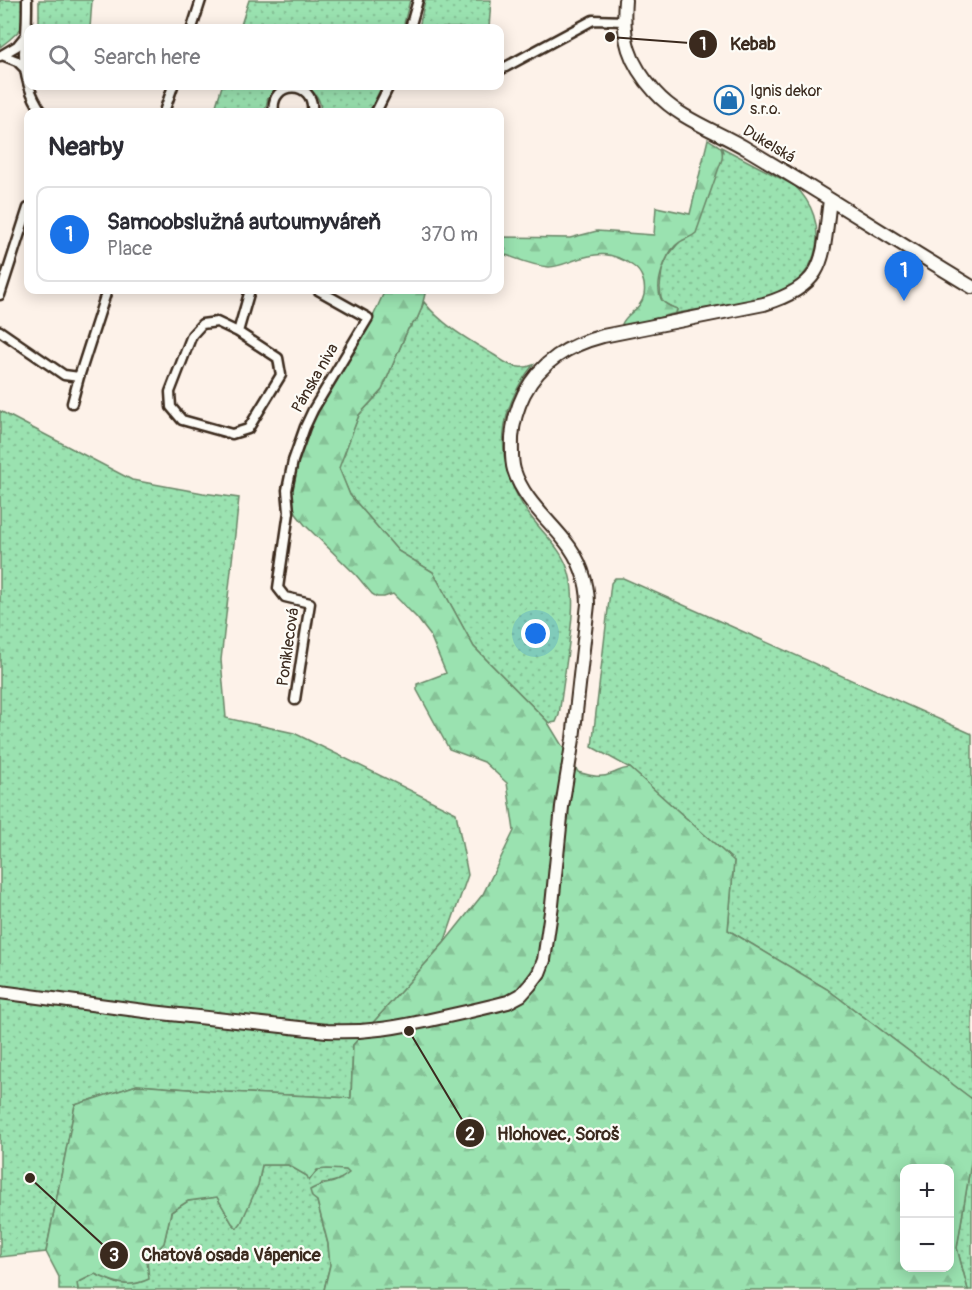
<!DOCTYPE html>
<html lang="en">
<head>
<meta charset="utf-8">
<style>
	body { margin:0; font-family:Pangolin,sans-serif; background:#f2f2f3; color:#2b2b33 }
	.controls { position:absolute; right:18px; bottom:18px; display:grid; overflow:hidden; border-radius:12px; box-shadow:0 3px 15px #0003 }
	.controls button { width:54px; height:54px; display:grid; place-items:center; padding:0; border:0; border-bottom:2px solid #e1e1e2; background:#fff; color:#2b2b33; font:30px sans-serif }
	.you { position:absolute; left:536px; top:634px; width:21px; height:21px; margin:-15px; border:4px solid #fff; border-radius:50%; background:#1a73e8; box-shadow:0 0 0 9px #1a73e833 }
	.badge { display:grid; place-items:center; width:39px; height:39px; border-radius:50%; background:#1a73e8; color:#fff; font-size:20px; font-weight:700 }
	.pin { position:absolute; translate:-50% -50px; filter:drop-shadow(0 2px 3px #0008) }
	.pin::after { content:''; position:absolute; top:32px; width:21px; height:18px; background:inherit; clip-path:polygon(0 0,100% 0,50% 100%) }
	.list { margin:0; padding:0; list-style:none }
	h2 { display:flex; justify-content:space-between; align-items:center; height:78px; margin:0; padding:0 24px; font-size:26px }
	h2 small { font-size:20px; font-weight:400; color:#7c7c81 }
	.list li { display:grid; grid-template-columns:39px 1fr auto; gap:18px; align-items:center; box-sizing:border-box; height:96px; margin:0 12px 12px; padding:0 12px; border:2px solid #e1e1e2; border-radius:12px }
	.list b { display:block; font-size:22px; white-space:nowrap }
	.list p { margin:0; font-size:20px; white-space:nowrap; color:#7c7c81 }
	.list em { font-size:20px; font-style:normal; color:#7c7c81 }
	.icon { flex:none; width:33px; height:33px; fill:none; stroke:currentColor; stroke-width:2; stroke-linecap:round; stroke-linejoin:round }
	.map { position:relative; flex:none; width:972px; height:1290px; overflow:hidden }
	.search { position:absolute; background:#fff; box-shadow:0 3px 15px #0003; left:24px; top:24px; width:480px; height:66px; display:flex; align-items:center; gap:15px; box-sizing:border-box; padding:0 21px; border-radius:12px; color:#7c7c81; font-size:22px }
	.panel { position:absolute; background:#fff; box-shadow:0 3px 15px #0003; left:24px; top:108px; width:480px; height:186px; border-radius:12px }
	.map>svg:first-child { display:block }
</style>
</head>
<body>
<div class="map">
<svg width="972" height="1290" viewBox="0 0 972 1290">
	<defs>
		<pattern id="green-dots" width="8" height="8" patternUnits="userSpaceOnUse" patternTransform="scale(1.5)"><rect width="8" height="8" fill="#9ae2b0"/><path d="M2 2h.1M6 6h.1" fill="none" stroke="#86c297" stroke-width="1.8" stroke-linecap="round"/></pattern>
		<pattern id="forest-firs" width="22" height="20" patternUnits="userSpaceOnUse" patternTransform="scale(1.5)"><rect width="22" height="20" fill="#9ae2b0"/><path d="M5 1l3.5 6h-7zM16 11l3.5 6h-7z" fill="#86c297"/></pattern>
	</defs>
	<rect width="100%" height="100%" fill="#fdf2e9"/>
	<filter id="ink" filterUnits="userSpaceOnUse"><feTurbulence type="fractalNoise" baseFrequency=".0167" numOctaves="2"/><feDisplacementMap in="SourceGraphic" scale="12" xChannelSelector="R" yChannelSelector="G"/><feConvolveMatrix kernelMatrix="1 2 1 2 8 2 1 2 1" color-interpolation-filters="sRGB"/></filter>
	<g filter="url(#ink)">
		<path fill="url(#green-dots)" stroke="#6a8667" stroke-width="1.5" d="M 0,0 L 22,0 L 22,28 L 9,40 L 0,47 Z
			M 39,0 L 92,0 L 90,28 L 39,28 Z
			M 249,0 L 410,0 L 403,28 L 240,28 Z
			M 425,0 L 491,0 L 489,28 L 419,28 Z
			M 222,86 L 279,86 L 268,98 L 265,112 L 214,112 Z
			M 305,86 L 382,86 L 369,112 L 320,112 C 322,100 315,92 305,86 Z
			M 721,147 L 795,186 C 831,221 822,277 774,296 L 672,314 L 676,313 L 677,310 L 663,302 L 661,298 L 660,287 L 662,270 L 668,256 L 680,241 L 723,152 Z
			M 424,302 C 443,326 469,340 494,355 C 502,360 510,367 519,367 C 524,368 528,367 533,365 C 496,412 493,464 528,513 C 542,533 563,549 569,573 C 576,598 571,626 568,651 C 565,672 562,694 559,715 L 556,722 L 551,723 L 547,721 L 474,647 L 433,572 L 398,551 L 350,495 L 338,468 L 359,415 L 382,390 L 408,329 L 417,319 Z
			M 0,411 L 132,480 L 203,493 L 239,498 L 221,660 L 226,718 L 294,733 L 456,813 L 468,875 L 444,943 L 353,1045 L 351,1098 L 226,1092 L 137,1085 L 75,1105 L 46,1252 L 0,1257 Z
			M 615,578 L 623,578 L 972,734 L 972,1099 L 827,989 L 728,930 L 734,861 L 630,768 L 592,747 L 611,583 Z
			M 972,1156 L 972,1290 L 968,1290 L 957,1248 Z
			M 262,1165 L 288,1165 L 307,1176 C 310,1175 313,1172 316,1171 C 324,1166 338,1169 347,1170 L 350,1173 C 340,1180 333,1183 322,1183 L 317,1201 L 328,1244 L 330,1265 L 324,1290 L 78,1290 L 77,1283 L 95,1274 L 118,1284 L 147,1261 L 164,1243 L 171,1212 L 188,1201 L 217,1197 L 232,1223 L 237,1228 L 258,1185 Z"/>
		<path fill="url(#forest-firs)" stroke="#6a8667" stroke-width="1.5" fill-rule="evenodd" d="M 708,139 C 718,146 724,145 722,159 L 696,233 C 691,238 685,238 680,242 C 666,251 654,284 661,299 C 664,305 672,307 677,309 L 676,313 L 628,326 L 622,324 C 626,313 641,310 644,295 C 646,284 642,272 633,266 C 612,251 596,252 572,261 C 564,264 557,267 549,267 C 532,266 516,258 500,253 L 500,237 L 570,238 L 597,231 L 654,235 L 656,207 L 690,214 Z
			M 385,290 L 426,290 L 421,310 L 417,319 L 408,329 L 382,390 L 359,415 L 339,468 L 350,495 L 398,551 L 433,572 L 474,647 L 547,721 L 578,772 C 589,775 600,779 611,774 C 620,771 619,769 630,768 L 734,861 L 728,930 L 827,989 L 972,1099 L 972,1156 L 957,1248 L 968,1290 L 324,1290 L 330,1265 L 328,1244 L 317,1201 L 312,1197 L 310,1190 C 318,1185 322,1185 330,1183 C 337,1182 344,1177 349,1173 L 346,1170 L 327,1169 L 317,1170 L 309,1181 L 307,1176 L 288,1165 L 262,1165 L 258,1185 L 241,1223 L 237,1228 L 232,1223 L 217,1197 L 188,1201 L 171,1212 L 164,1243 L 147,1261 L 149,1279 C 128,1289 115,1283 95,1274 L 77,1283 L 78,1290 L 59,1290 L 59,1277 L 46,1252 L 75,1105 L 137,1085 L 226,1092 L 351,1098 L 353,1045 L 444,943 L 483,894 L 514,831 L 507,783 L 484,762 L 449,749 L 417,690 L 417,684 L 446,673 L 430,635 L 417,618 L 393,594 L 384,597 L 377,597 L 372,594 L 356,575 L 305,525 L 297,515 L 293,505 L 291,485 L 297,464 L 313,415 L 368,328 ZM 904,1168 L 950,1168 L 950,1268 L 904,1268 Z"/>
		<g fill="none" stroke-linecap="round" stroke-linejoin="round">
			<g stroke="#3b2a1e" stroke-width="13">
				<path id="street" d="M 27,0 C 27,11 27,23 26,34 C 26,40 24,47 24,53 C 24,75 30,95 42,112
					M 192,28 L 201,0
					M 410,28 L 418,0
					M 2,55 L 17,61 L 25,69
					M 0,56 L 17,46 L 26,35
					M 500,70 L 593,20 L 624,21
					M 164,112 L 173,86
					M 274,112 C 269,80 316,79 312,112
					M 376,112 L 389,86
					M 0,295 L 28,208
					M 217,322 L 238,332 L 278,358 L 281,375 L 248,429 L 232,434 L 182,420 L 171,407 L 170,392 L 192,335 L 202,324 Z
					M 0,331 L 64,375 L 79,377 L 107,290
					M 238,332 L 250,290
					M 72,403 L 79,377
					M 295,700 L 310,603 L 285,597 L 278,588 L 289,512 L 287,490 L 293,461 L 305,427 L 313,410 L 368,318 L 318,290"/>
			</g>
			<g stroke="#3b2a1e" stroke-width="16">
				<path id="secondary" d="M 625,0 C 622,39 628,62 655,92 C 679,119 717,131 747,149 C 823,194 897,242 972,287
					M 0,992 L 152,1012 L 327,1031 C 368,1033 400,1027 439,1018 C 462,1013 485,1008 508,1002 L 521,995 L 530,985 L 539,973 L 544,960 L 552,905 L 562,807 L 573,739 L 588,604 C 588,581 579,558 565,541 C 547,518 523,499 514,470 C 511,460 512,448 512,438 C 513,422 517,408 524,394 C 541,361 569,345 603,336 L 764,304 C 829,284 822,257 830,200"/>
			</g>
			<use href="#street" stroke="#fdfcf7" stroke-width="8"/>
			<use href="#secondary" stroke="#fdfcf7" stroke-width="12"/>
		</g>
	</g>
	<defs>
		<g id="shop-ring" transform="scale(1.5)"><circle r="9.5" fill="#fdfcf7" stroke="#1f6fb2" stroke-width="1.5"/><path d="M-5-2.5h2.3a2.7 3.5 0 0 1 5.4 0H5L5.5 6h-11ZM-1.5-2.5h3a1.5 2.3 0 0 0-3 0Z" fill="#1f6fb2"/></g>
	</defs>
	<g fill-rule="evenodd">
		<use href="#shop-ring" x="729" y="100"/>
	</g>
	<g text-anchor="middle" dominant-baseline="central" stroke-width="4.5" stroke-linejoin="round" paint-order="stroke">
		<g font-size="16" fill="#3b2a1e" stroke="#fdfcf7" text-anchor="start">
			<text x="750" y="91">Ignis dekor<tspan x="750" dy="18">s.r.o.</tspan></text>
		</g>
		<g font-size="16" fill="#3b2a1e" stroke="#fdfcf7">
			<text transform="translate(769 144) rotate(31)">Dukelská</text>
			<text transform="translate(315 378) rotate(-60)">Pánska niva</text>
			<text transform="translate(288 647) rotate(-82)">Poniklecová</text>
		</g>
	</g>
	<path fill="none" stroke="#3b2a1e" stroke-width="2" d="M610 37L703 44M409 1031L470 1133M30 1178L114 1255"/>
	<g fill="#3b2a1e" stroke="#fdfcf7" stroke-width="2">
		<circle cx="610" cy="37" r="6"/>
		<circle cx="409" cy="1031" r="6"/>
		<circle cx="30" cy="1178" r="6"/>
		<circle cx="703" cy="44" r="15"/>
		<circle cx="470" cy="1133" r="15"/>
		<circle cx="114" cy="1255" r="15"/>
	</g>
	<g font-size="18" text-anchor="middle" font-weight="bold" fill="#fff">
		<text x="703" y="50">1</text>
		<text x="470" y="1140">2</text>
		<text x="114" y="1261">3</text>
	</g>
	<g font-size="18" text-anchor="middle" font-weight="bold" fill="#3b2a1e" stroke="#fdfcf7" stroke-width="4.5" stroke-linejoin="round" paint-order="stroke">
		<text x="753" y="50">Kebab</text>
		<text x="558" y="1140">Hlohovec, Soroš</text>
		<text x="231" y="1261">Chatová osada Vápenice</text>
	</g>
</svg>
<div class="controls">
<button>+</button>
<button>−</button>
</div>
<div class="you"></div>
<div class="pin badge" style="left:904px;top:301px">1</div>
<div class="search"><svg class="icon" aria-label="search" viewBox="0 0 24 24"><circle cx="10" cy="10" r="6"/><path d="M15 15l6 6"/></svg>Search here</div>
<section class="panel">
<h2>Nearby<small></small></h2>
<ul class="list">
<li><span class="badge">1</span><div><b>Samoobslužná autoumyváreň</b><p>Place</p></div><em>370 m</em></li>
</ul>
</section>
</div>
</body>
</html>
